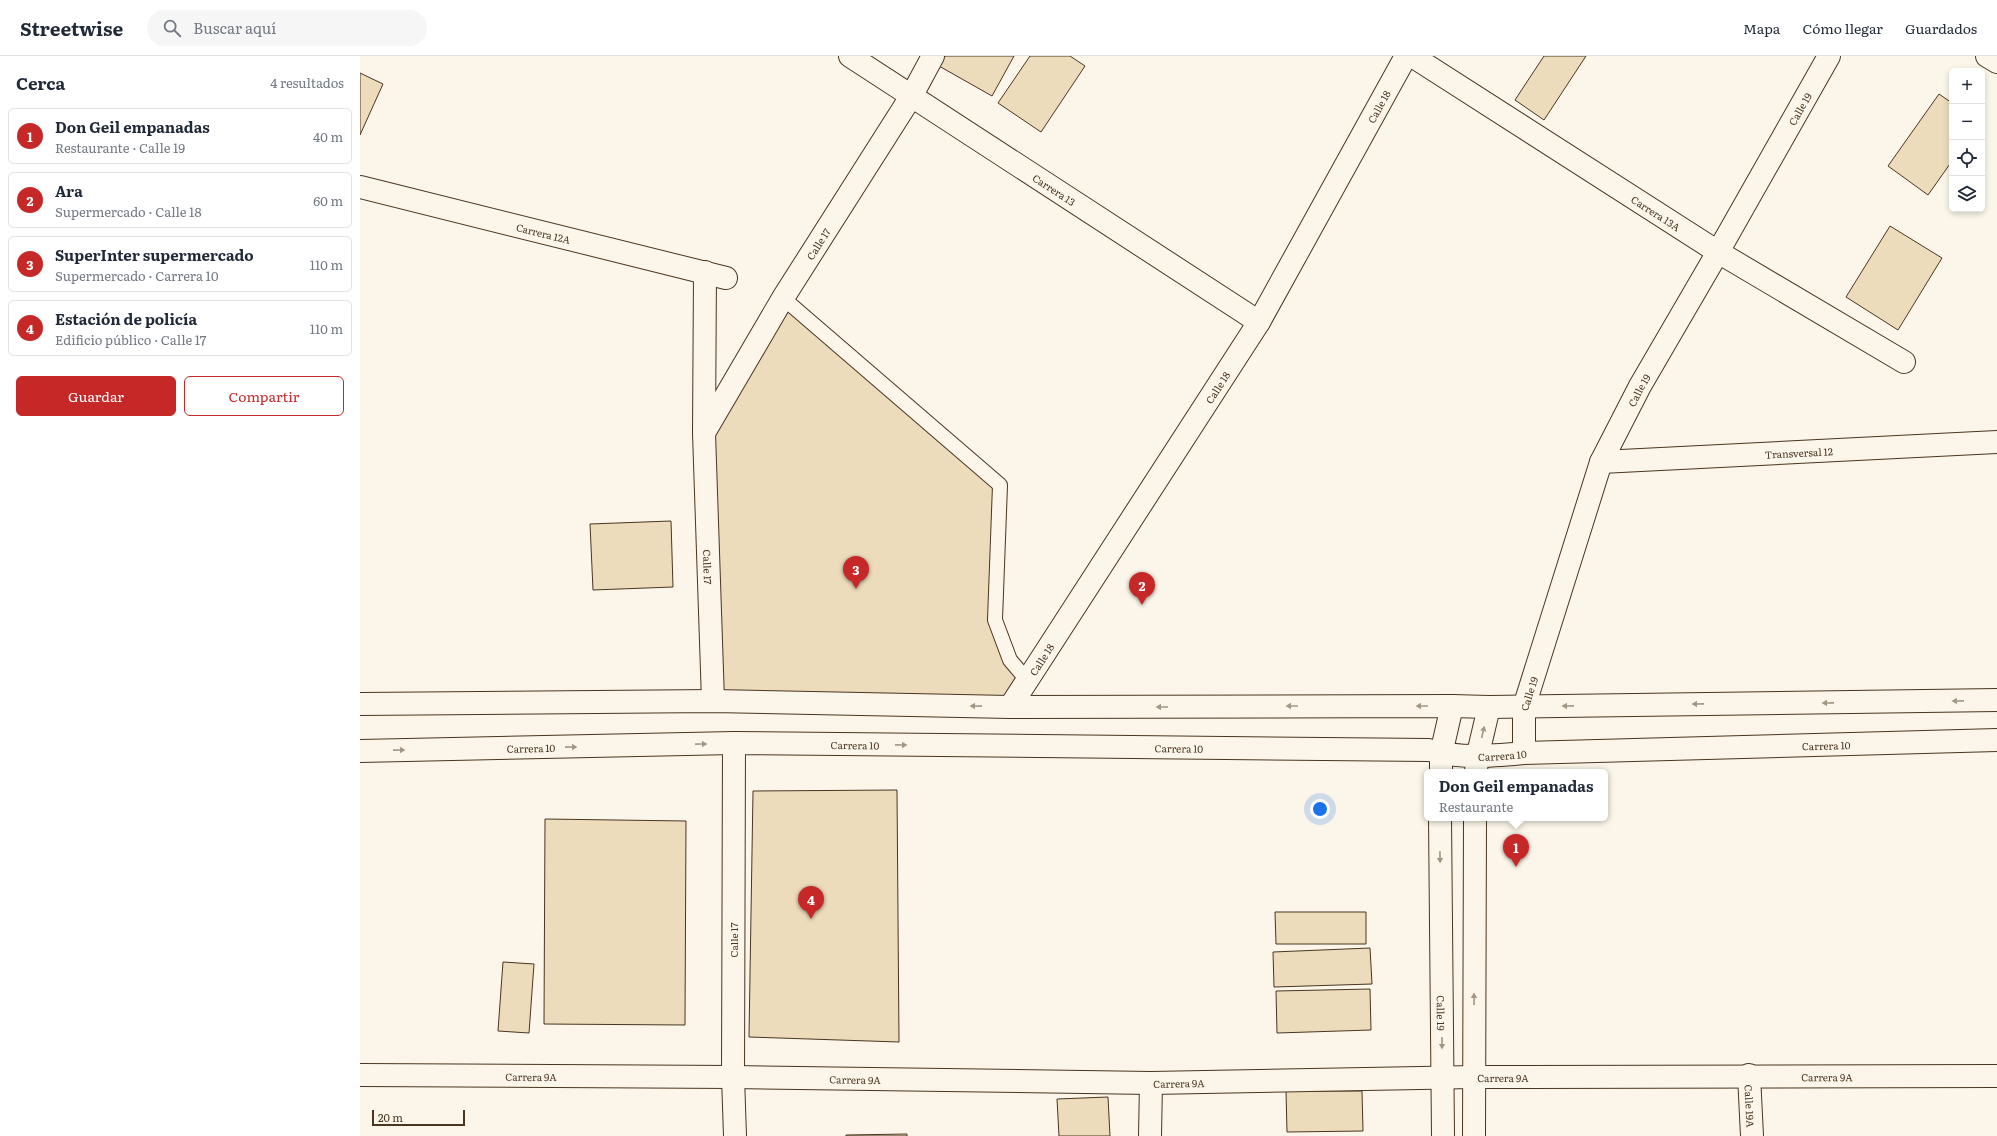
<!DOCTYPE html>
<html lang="es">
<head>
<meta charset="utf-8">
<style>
	body { margin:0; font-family:Literata,serif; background:#f6f6f7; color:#1f2937 }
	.controls { position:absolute; right:12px; top:12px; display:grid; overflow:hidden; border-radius:6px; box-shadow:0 2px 6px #0003 }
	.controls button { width:36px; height:36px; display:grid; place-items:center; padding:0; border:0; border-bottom:1px solid #e0e1e3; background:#fff; color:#1f2937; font:20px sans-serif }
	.scale { position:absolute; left:12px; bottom:10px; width:93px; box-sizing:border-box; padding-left:4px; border:2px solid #4a3520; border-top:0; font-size:11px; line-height:14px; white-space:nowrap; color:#4a3520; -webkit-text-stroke:3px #fbf6e9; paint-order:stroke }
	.you { position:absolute; left:960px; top:753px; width:14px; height:14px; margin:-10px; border:3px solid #fff; border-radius:50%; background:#1a73e8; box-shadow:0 0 0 6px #1a73e833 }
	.badge { display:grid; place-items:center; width:26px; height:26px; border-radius:50%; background:#c62828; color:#fff; font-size:13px; font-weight:700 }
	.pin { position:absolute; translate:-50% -33px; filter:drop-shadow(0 1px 2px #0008) }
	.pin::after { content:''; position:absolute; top:21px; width:14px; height:12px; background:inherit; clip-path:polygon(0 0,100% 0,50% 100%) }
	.popup { position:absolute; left:1064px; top:713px; width:184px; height:52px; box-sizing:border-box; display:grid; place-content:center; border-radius:6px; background:#fff; filter:drop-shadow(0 1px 3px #0005); font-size:13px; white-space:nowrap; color:#747a83 }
	.popup b { font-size:15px; color:#1f2937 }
	.popup::after { content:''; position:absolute; left:50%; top:100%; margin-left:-8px; border:8px solid transparent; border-top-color:#fff }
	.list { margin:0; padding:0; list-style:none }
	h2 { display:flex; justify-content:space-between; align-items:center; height:52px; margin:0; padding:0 16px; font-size:17px }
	h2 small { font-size:13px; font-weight:400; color:#747a83 }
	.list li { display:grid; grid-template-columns:26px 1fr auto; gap:12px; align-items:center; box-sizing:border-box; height:56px; margin:0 8px 8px; padding:0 8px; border:1px solid #e0e1e3; border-radius:6px }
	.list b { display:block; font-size:15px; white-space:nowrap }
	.list p { margin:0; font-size:13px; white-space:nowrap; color:#747a83 }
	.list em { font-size:13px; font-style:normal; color:#747a83 }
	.actions { display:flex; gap:8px; padding:12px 16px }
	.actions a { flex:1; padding:9px 0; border:1px solid #c62828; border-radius:6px; text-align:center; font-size:14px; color:#c62828 }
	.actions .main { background:#c62828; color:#fff }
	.icon { flex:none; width:22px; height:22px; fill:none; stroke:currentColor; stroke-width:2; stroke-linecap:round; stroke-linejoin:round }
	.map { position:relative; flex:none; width:1637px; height:1080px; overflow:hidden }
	header { display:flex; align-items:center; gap:24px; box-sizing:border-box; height:56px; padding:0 20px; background:#fff; border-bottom:1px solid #e0e1e3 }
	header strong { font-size:19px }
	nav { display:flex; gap:22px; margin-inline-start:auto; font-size:14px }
	.search { width:280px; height:36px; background:#f6f6f7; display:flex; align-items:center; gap:10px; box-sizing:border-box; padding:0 14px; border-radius:22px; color:#747a83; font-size:15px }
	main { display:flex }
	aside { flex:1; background:#fff }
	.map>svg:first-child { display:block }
</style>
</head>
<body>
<header>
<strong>Streetwise</strong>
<div class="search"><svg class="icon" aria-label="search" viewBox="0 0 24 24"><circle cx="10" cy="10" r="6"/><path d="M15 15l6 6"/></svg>Buscar aquí</div>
<nav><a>Mapa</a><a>Cómo llegar</a><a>Guardados</a></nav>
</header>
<main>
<aside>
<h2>Cerca<small>4 resultados</small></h2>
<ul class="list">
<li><span class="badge">1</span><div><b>Don Geil empanadas</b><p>Restaurante · Calle 19</p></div><em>40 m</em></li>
<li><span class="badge">2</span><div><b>Ara</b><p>Supermercado · Calle 18</p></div><em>60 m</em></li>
<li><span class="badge">3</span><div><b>SuperInter supermercado</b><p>Supermercado · Carrera 10</p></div><em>110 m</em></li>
<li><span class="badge">4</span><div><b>Estación de policía</b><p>Edificio público · Calle 17</p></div><em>110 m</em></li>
</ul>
<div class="actions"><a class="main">Guardar</a><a>Compartir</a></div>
</aside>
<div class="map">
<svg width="1637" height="1080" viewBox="0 0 1637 1080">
	<rect width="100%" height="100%" fill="#fbf6e9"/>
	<path fill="#ecdcbc" stroke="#4a3520" d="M 585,0 L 654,0 L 632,40 L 579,10 Z
		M 670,0 L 710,0 L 725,10 L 681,76 L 638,47 Z
		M 1184,0 L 1226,0 L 1184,64 L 1155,44 Z
		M 0,17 L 23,28 L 0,79 Z
		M 1579,38 L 1592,47 L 1592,105 L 1568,139 L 1528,110 Z
		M 1530,170 L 1582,202 L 1538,274 L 1486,241 Z
		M 423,242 L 640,429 L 635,564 L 667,624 L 650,651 L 353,645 L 344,377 Z
		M 311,465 L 313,531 L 233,534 L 230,468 Z
		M 537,734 L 539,986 L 389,981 L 393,735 Z
		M 185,763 L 326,765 L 325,969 L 184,968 Z
		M 915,856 L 1006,856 L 1006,888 L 916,888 Z
		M 1010,892 L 1012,928 L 914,931 L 913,896 Z
		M 143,906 L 174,908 L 169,977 L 138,975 Z
		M 1010,933 L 1011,974 L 917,977 L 916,935 Z
		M 926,1035 L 1002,1035 L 1003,1075 L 927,1076 Z
		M 748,1041 L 750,1080 L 699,1080 L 697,1043 Z
		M 547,1078 L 547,1080 L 486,1080 L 486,1079 Z"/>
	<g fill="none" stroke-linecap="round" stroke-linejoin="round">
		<g stroke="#4a3520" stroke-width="16">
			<path id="service" d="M 423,242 L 640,429 L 635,564 L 650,604 L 667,624"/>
		</g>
		<g stroke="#4a3520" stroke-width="24">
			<g id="minor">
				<path id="s1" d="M 490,0 L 899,266"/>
				<path id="s2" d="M 1052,0 L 1358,196 L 1544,306"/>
				<path d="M 1627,0 L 1637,6"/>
				<path id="s3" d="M 0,131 L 366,222"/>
				<path id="s4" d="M 345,216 L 344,377 L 353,645"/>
				<path id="s5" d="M 344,377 L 423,242 L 552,39 L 573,0"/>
				<path id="s6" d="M 1241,406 L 1637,386"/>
				<path id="s7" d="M 650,651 L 899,266 L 1046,0"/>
				<path d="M 374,687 L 373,1021 L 375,1080"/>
				<path id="s8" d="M 0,1019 L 373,1021 L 791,1027 L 1114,1021 L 1637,1020"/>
				<path id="s9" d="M 1389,1019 L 1392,1080"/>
				<path d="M 790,1080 L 791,1027"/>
			</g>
		</g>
		<g stroke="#4a3520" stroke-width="24">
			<g id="tertiary">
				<path id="s10" d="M 1164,697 L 1164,651 L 1241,406 L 1280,330 L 1358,196 L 1469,0"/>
				<path d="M 1081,716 L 1081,698 L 1092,650"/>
				<path d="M 1116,716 L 1117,702 L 1129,651"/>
				<path id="s11" d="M 1080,762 L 1083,1080"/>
				<path d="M 1114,1080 L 1115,762"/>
			</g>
		</g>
		<g stroke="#4a3520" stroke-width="24">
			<g id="secondary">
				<path d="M 0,648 L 353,645 L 650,651 L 1092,650 L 1129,651 L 1637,644"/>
				<path id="s12" d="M 0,695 L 374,687 L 1069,694 C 1102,703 1131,700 1164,697 L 1637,684"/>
			</g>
		</g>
		<use href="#service" stroke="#fbf6e9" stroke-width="14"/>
		<use href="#minor" stroke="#fbf6e9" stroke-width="22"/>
		<use href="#tertiary" stroke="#fbf6e9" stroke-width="22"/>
		<use href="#secondary" stroke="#fbf6e9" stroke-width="22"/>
	</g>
	<defs><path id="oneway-solid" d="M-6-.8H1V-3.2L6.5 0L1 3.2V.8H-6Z"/></defs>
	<g fill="#a29684">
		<use href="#oneway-solid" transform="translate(1598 645) rotate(179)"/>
		<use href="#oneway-solid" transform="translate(1468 647) rotate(179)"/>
		<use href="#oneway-solid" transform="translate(1338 648) rotate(179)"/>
		<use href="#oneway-solid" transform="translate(616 650) rotate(-179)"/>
		<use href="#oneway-solid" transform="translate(932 650) rotate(180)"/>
		<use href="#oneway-solid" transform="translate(1062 650) rotate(180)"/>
		<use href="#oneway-solid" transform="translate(1208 650) rotate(179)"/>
		<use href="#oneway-solid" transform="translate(802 651) rotate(180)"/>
		<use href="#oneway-solid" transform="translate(1123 676) rotate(-77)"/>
		<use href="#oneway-solid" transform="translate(341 688) rotate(-1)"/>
		<use href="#oneway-solid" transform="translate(541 689) rotate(1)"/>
		<use href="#oneway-solid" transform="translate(211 691) rotate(-1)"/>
		<use href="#oneway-solid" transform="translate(39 694) rotate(-1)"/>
		<use href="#oneway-solid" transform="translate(1080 801) rotate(89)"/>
		<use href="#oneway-solid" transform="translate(1114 943) rotate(-90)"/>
		<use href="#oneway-solid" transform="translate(1082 987) rotate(89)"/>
	</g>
	<g text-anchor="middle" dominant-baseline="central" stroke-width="3" stroke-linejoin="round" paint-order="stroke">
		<g font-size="10" fill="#4a3520" stroke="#fbf6e9">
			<text stroke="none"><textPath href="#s7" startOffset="705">Calle 18</textPath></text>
			<text stroke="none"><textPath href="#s10" startOffset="708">Calle 19</textPath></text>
			<text stroke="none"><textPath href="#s1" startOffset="244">Carrera 13</textPath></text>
			<text stroke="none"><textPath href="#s2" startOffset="290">Carrera 13A</textPath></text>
			<text stroke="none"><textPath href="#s3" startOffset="189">Carrera 12A</textPath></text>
			<text stroke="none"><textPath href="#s5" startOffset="221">Calle 17</textPath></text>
			<text stroke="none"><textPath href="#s7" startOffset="381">Calle 18</textPath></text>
			<text stroke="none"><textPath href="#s10" startOffset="384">Calle 19</textPath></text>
			<text stroke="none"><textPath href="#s6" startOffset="198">Transversal 12</textPath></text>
			<text stroke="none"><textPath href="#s4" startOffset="295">Calle 17</textPath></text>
			<text stroke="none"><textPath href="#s7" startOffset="57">Calle 18</textPath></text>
			<text stroke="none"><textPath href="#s10" startOffset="60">Calle 19</textPath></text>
			<text stroke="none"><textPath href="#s12" startOffset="495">Carrera 10</textPath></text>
			<text stroke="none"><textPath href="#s12" startOffset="1467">Carrera 10</textPath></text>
			<text stroke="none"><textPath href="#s12" startOffset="171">Carrera 10</textPath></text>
			<text stroke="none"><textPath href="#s12" startOffset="819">Carrera 10</textPath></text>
			<text stroke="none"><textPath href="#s12" startOffset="1143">Carrera 10</textPath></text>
			<text transform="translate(373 884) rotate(-90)">Calle 17</text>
			<text stroke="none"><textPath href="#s11" startOffset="195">Calle 19</textPath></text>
			<text stroke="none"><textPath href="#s8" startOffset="1467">Carrera 9A</textPath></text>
			<text stroke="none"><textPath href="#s8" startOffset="171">Carrera 9A</textPath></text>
			<text stroke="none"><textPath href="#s8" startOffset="1143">Carrera 9A</textPath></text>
			<text stroke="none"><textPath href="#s8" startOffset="495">Carrera 9A</textPath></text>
			<text stroke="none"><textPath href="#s8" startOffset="819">Carrera 9A</textPath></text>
			<text stroke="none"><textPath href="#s9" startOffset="31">Calle 19A</textPath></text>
		</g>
	</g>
</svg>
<div class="controls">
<button>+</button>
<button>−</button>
<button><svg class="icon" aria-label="locate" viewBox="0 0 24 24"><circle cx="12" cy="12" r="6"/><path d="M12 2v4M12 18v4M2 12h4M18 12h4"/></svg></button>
<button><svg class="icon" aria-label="layers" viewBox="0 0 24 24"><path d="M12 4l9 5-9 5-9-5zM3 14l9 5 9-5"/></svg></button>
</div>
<div class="scale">20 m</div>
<div class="you"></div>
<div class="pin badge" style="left:1156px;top:811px">1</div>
<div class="popup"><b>Don Geil empanadas</b>Restaurante</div>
<div class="pin badge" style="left:782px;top:549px">2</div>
<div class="pin badge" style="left:496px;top:533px">3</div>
<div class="pin badge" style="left:451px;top:863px">4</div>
</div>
</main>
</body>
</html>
